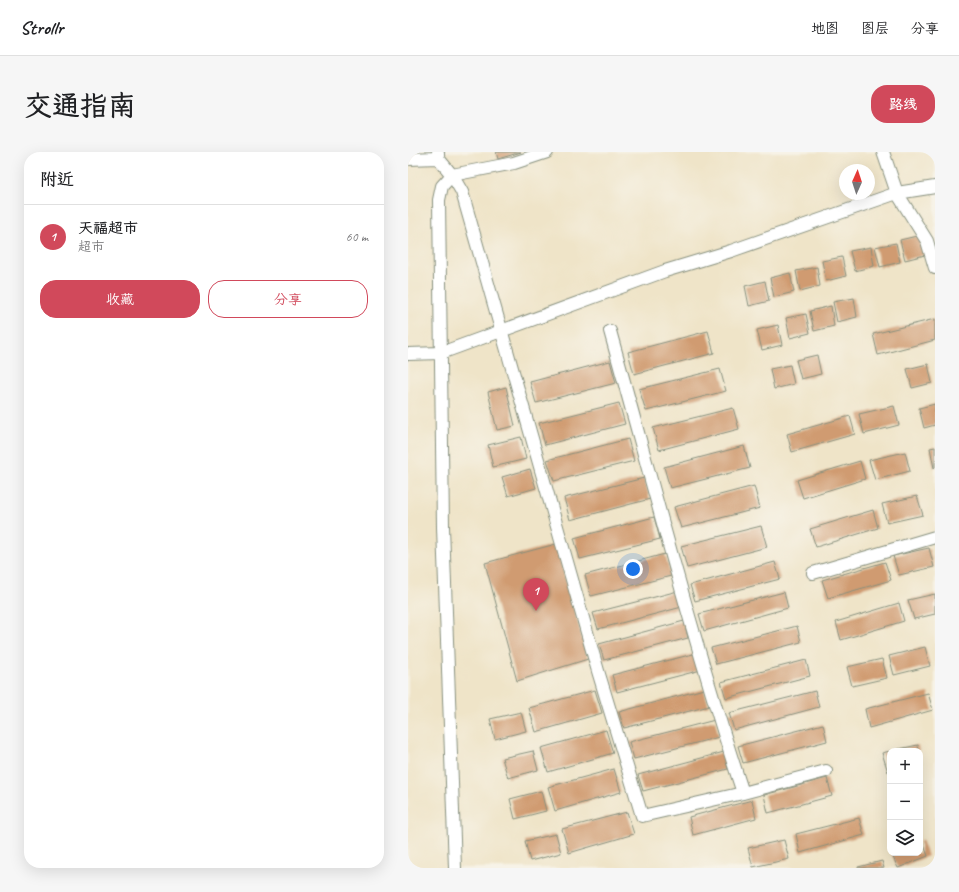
<!DOCTYPE html>
<html lang="zh">
<head>
<meta charset="utf-8">
<style>
	body { margin:0; font-family:Caveat,"LXGW WenKai TC",sans-serif; background:#f6f6f6; color:#202124 }
	.controls { position:absolute; right:12px; bottom:12px; display:grid; overflow:hidden; border-radius:8px; box-shadow:0 4px 16px #0002 }
	.controls button { width:36px; height:36px; display:grid; place-items:center; padding:0; border:0; border-bottom:1px solid #e0e0e0; background:#fff; color:#202124; font:20px sans-serif }
	.compass { position:absolute; left:431px; top:12px; width:36px; height:36px; border-radius:50%; background:#fff; box-shadow:0 4px 16px #0002; rotate:3deg }
	.you { position:absolute; left:225px; top:417px; width:14px; height:14px; margin:-10px; border:3px solid #fff; border-radius:50%; background:#1a73e8; box-shadow:0 0 0 6px #1a73e833 }
	.badge { display:grid; place-items:center; width:26px; height:26px; border-radius:50%; background:#d1495b; color:#fff; font-size:13px; font-weight:700 }
	.pin { position:absolute; translate:-50% -33px; filter:drop-shadow(0 1px 2px #0008) }
	.pin::after { content:''; position:absolute; top:21px; width:14px; height:12px; background:inherit; clip-path:polygon(0 0,100% 0,50% 100%) }
	.list { margin:0; padding:0; list-style:none }
	h2 { display:flex; justify-content:space-between; align-items:center; height:52px; margin:0; padding:0 16px; font-size:17px }
	h2 small { font-size:13px; font-weight:400; color:#757577 }
	.list li { display:grid; grid-template-columns:26px 1fr auto; gap:12px; align-items:center; box-sizing:border-box; height:64px; padding:0 16px; border-top:1px solid #e0e0e0 }
	.list b { display:block; font-size:15px; white-space:nowrap }
	.list p { margin:0; font-size:13px; white-space:nowrap; color:#757577 }
	.list em { font-size:13px; font-style:normal; color:#757577 }
	.actions { display:flex; gap:8px; padding:12px 16px }
	.actions a { flex:1; padding:9px 0; border:1px solid #d1495b; border-radius:16px; text-align:center; font-size:14px; color:#d1495b }
	.actions .main { background:#d1495b; color:#fff }
	.icon { flex:none; width:22px; height:22px; fill:none; stroke:currentColor; stroke-width:2; stroke-linecap:round; stroke-linejoin:round }
	.map { position:relative; flex:none; width:527px; height:716px; overflow:hidden; border-radius:16px }
	header { display:flex; align-items:center; gap:24px; box-sizing:border-box; height:56px; padding:0 20px; background:#fff; border-bottom:1px solid #e0e0e0 }
	header strong { font-size:19px }
	nav { display:flex; gap:22px; margin-inline-start:auto; font-size:14px }
	.intro { display:flex; align-items:center; justify-content:space-between; box-sizing:border-box; height:96px; padding:0 24px }
	h1 { margin:0; font-size:28px }
	.button { padding:10px 18px; border-radius:16px; background:#d1495b; color:#fff; font-size:14px; font-weight:700 }
	main { display:flex; gap:24px; padding:0 24px }
	aside { flex:1; background:#fff; border-radius:16px; box-shadow:0 4px 16px #0002 }
	.map>svg:first-child { display:block }
</style>
</head>
<body>
<header>
<strong>Strollr</strong>
<nav><a>地图</a><a>图层</a><a>分享</a></nav>
</header>
<div class="intro"><h1>交通指南</h1><a class="button">路线</a></div>
<main>
<aside>
<h2>附近<small></small></h2>
<ul class="list">
<li><span class="badge">1</span><div><b>天福超市</b><p>超市</p></div><em>60 m</em></li>
</ul>
<div class="actions"><a class="main">收藏</a><a>分享</a></div>
</aside>
<div class="map">
<svg width="527" height="716" viewBox="0 0 527 716">
	<rect width="100%" height="100%" fill="#f7f3e8"/>
	<filter id="ink" filterUnits="userSpaceOnUse"><feTurbulence type="fractalNoise" baseFrequency=".025" numOctaves="2"/><feDisplacementMap in="SourceGraphic" scale="8" xChannelSelector="R" yChannelSelector="G"/><feConvolveMatrix kernelMatrix="1 2 1 2 8 2 1 2 1" color-interpolation-filters="sRGB"/></filter>
	<filter id="wash" filterUnits="userSpaceOnUse"><feTurbulence type="fractalNoise" baseFrequency=".012" numOctaves="4" result="noise"/><feDisplacementMap in="SourceGraphic" scale="16" xChannelSelector="R" yChannelSelector="G"/><feGaussianBlur stdDeviation="0.9" result="paint"/><feColorMatrix in="noise" values="0 0 0 0 0 0 0 0 0 0 0 0 0 0 0 0 0 1.4 0 .05"/><feComposite in="paint" operator="in"/></filter>
	<g filter="url(#wash)">
		<rect width="100%" height="100%" fill="#efe4c8"/>
		<g id="blocks">
			<path fill="#d09b71" d="M 88,0 L 113,0 L 90,7 Z
				M 513,83 L 517,103 L 497,108 L 492,88 Z
				M 488,91 L 492,110 L 472,115 L 467,95 Z
				M 463,95 L 466,114 L 447,119 L 442,99 Z
				M 434,105 L 438,124 L 418,129 L 414,109 Z
				M 409,115 L 412,134 L 392,139 L 388,119 Z
				M 382,121 L 386,140 L 366,145 L 362,126 Z
				M 357,129 L 361,149 L 341,154 L 337,134 Z
				M 446,146 L 449,165 L 429,170 L 425,150 Z
				M 423,154 L 426,174 L 406,179 L 402,159 Z
				M 398,162 L 402,181 L 382,186 L 378,166 Z
				M 527,167 L 527,188 L 470,203 L 465,182 Z
				M 370,173 L 374,193 L 354,198 L 349,178 Z
				M 300,179 L 306,201 L 226,222 L 220,200 Z
				M 409,203 L 413,222 L 393,227 L 388,208 Z
				M 202,209 L 208,231 L 128,251 L 122,230 Z
				M 520,212 L 524,231 L 504,236 L 499,217 Z
				M 382,213 L 386,232 L 366,237 L 362,217 Z
				M 312,217 L 318,239 L 238,259 L 231,237 Z
				M 98,235 L 107,274 L 89,278 L 80,240 Z
				M 211,251 L 217,272 L 137,293 L 131,271 Z
				M 527,252 L 527,273 L 516,276 L 511,256 Z
				M 486,254 L 491,273 L 456,282 L 451,262 Z
				M 325,256 L 331,277 L 251,298 L 245,276 Z
				M 442,264 L 447,282 L 384,300 L 379,282 Z
				M 113,285 L 118,307 L 85,315 L 80,293 Z
				M 220,287 L 226,309 L 146,329 L 139,308 Z
				M 336,294 L 342,316 L 262,336 L 256,315 Z
				M 527,295 L 527,315 L 526,316 L 522,296 Z
				M 497,300 L 502,319 L 467,328 L 461,308 Z
				M 452,309 L 457,327 L 395,346 L 389,328 Z
				M 122,317 L 128,336 L 100,344 L 94,325 Z
				M 236,326 L 242,347 L 162,368 L 156,346 Z
				M 346,334 L 352,356 L 273,376 L 266,355 Z
				M 509,344 L 515,363 L 479,371 L 474,352 Z
				M 465,358 L 470,376 L 408,395 L 402,377 Z
				M 246,365 L 252,387 L 172,407 L 166,386 Z
				M 353,374 L 359,395 L 279,416 L 273,394 Z
				M 148,392 L 180,507 L 109,529 L 77,411 Z
				M 521,396 L 526,415 L 491,423 L 485,404 Z
				M 257,402 L 263,424 L 183,444 L 177,423 Z
				M 367,410 L 372,427 L 287,449 L 282,433 Z
				M 477,410 L 483,428 L 420,446 L 414,428 Z
				M 270,439 L 274,455 L 190,477 L 185,461 Z
				M 376,440 L 380,456 L 296,479 L 291,462 Z
				M 527,442 L 527,462 L 506,467 L 500,448 Z
				M 491,451 L 496,469 L 433,488 L 428,470 Z
				M 276,469 L 280,486 L 196,508 L 191,492 Z
				M 389,474 L 393,490 L 308,512 L 303,496 Z
				M 517,495 L 522,514 L 486,523 L 481,504 Z
				M 289,501 L 293,518 L 209,540 L 204,523 Z
				M 474,507 L 479,526 L 444,534 L 439,515 Z
				M 398,508 L 402,524 L 318,546 L 313,530 Z
				M 296,537 L 301,554 L 216,576 L 211,560 Z
				M 187,538 L 194,561 L 128,580 L 121,556 Z
				M 407,539 L 411,555 L 326,578 L 321,561 Z
				M 520,541 L 525,558 L 461,576 L 457,557 Z
				M 113,560 L 118,579 L 87,587 L 82,567 Z
				M 307,568 L 311,585 L 226,607 L 221,590 Z
				M 415,572 L 419,589 L 335,611 L 330,594 Z
				M 198,578 L 205,601 L 140,620 L 133,596 Z
				M 510,593 L 511,599 L 486,599 L 486,598 Z
				M 125,599 L 130,618 L 100,626 L 94,606 Z
				M 482,599 L 482,620 L 480,620 L 474,601 Z
				M 316,600 L 320,617 L 235,639 L 230,623 Z
				M 206,617 L 213,640 L 147,659 L 140,635 Z
				M 419,626 L 424,644 L 360,661 L 356,643 Z
				M 133,639 L 138,659 L 107,667 L 102,647 Z
				M 344,648 L 348,666 L 285,683 L 281,665 Z
				M 219,660 L 226,682 L 161,701 L 154,677 Z
				M 451,666 L 456,683 L 392,701 L 388,682 Z
				M 148,682 L 153,701 L 122,709 L 117,689 Z
				M 376,688 L 381,707 L 345,715 L 340,696 Z
				M 514,688 L 520,704 L 490,716 L 483,701 L 512,701 L 512,689 Z
				M 474,709 L 476,716 L 450,716 L 450,715 Z"/>
		</g>
	</g>
	<g filter="url(#ink)">
		<use href="#blocks" fill-opacity="0" stroke="#87907e" stroke-width="1"/>
		<g fill="none" stroke-linecap="round" stroke-linejoin="round">
			<g stroke="#87907e" stroke-width="14">
				<path id="street" d="M 30,0 L 30,6 L 44,23 L 54,40 L 190,519 L 234,664 L 335,641 L 418,619
					M 475,0 L 489,41 L 519,89 L 527,116
					M 0,7 L 30,6
					M 202,179 C 245,333 285,489 335,641
					M 0,202 L 33,201 L 257,119 L 323,99 L 489,41 L 527,35
					M 405,421 L 527,385
					M 47,716 L 35,375 L 31,48 L 34,34 L 44,23 L 106,11 L 139,0"/>
			</g>
			<use href="#street" stroke="#fff" stroke-width="12"/>
		</g>
	</g>
</svg>
<div class="controls">
<button>+</button>
<button>−</button>
<button><svg class="icon" aria-label="layers" viewBox="0 0 24 24"><path d="M12 4l9 5-9 5-9-5zM3 14l9 5 9-5"/></svg></button>
</div>
<svg class="compass" viewBox="-18 -18 36 36"><path d="M0-13l5 13h-10z" fill="#e53935"/><path d="M0 13l5-13h-10z" fill="#757577"/></svg>
<div class="you"></div>
<div class="pin badge" style="left:128px;top:459px">1</div>
</div>
</main>
</body>
</html>
